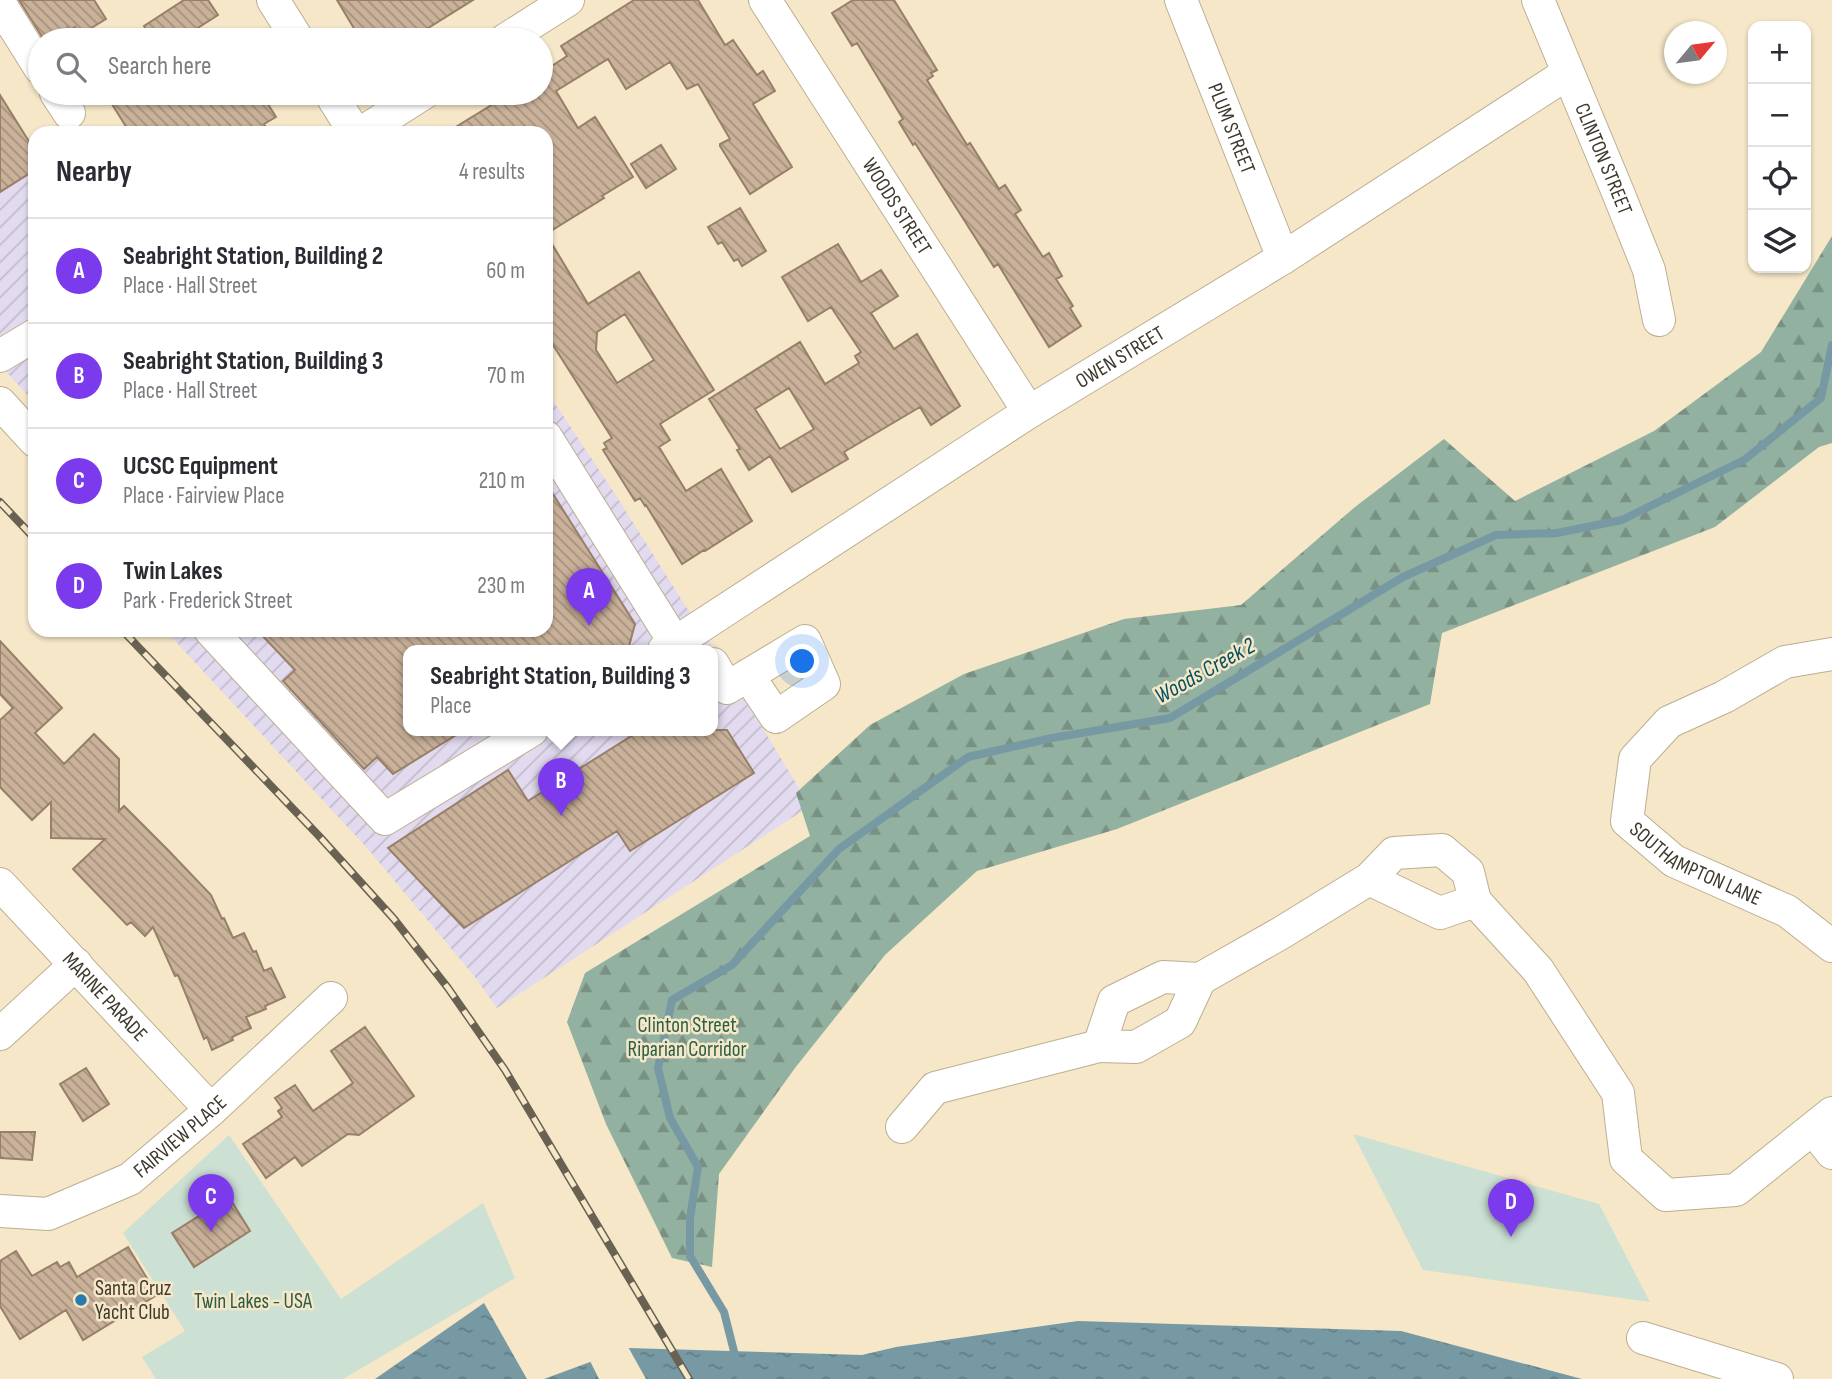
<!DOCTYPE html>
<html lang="en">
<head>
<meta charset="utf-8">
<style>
	body { margin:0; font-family:"Sofia Sans Condensed",sans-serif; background:#f7f7f7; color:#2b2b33 }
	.controls { position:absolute; right:21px; top:21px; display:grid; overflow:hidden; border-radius:14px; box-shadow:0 2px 5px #0004 }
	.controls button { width:63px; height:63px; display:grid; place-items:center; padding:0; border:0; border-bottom:2px solid #e1e1e2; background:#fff; color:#2b2b33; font:35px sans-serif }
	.compass { position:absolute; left:1664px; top:21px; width:63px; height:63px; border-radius:50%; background:#fff; box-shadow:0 2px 5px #0004; rotate:61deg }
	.you { position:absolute; left:803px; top:662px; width:24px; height:24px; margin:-18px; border:5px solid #fff; border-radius:50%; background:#1a73e8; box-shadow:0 0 0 10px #1a73e833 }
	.badge { display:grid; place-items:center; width:46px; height:46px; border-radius:50%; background:#7c3aed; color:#fff; font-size:23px; font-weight:700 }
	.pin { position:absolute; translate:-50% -58px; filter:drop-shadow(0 2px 4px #0008) }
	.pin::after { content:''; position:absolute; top:37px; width:24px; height:21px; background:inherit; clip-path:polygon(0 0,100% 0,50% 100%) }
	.popup { position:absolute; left:403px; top:645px; width:315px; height:91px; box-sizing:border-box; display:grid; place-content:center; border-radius:14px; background:#fff; filter:drop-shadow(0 2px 5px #0005); font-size:23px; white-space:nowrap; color:#7c7c81 }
	.popup b { font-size:26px; color:#2b2b33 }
	.popup::after { content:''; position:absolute; left:50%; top:100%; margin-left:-14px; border:14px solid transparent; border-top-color:#fff }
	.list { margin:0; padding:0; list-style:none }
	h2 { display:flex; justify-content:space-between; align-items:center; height:91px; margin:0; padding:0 28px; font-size:30px }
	h2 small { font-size:23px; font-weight:400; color:#7c7c81 }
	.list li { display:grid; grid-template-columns:46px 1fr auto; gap:21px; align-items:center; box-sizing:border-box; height:105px; padding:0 28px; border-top:2px solid #e1e1e2 }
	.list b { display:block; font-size:26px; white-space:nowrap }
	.list p { margin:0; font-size:23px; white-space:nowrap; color:#7c7c81 }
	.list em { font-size:23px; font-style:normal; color:#7c7c81 }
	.icon { flex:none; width:38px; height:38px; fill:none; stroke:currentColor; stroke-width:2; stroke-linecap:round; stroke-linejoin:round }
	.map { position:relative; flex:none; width:1832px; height:1379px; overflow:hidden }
	.search { position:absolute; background:#fff; box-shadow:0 2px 5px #0004; left:28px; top:28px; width:525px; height:77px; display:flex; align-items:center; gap:18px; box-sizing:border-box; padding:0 24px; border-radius:38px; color:#7c7c81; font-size:26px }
	.panel { position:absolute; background:#fff; box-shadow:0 2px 5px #0004; left:28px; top:126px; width:525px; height:511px; border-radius:21px }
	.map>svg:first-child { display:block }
</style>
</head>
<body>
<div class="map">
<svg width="1832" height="1379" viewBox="0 0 1832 1379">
	<defs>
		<pattern id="industrial-furrows" width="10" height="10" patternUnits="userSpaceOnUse" patternTransform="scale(1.75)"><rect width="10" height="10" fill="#e2daef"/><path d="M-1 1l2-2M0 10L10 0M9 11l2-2" fill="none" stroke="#c3bccd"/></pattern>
		<pattern id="forest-firs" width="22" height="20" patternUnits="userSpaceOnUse" patternTransform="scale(1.75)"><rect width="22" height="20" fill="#93b1a0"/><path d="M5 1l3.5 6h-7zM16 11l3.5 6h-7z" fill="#799183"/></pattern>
		<pattern id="water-ripples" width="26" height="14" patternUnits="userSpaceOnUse" patternTransform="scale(1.75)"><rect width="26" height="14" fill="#7699a4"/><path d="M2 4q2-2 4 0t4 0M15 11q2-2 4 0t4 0" fill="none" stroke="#627e86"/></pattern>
		<pattern id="building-back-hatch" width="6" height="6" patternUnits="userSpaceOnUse" patternTransform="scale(1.75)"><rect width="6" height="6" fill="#c9b19a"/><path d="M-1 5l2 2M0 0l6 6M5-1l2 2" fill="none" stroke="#a5917e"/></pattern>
	</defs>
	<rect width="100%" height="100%" fill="#f5e7c8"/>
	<path fill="url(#industrial-furrows)" fill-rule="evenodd" d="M 0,101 L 35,151 L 35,403 L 0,365 Z
		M 546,390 L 613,491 L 683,602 L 716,652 L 810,806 L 497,1008 L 475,977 L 368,849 L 165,630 L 546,630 ZM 409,650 L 713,650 L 713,730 L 409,730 Z"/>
	<path fill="url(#forest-firs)" d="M 1832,236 L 1832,443 L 1819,447 L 1715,527 L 1442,633 L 1430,704 L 1117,829 L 977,871 L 885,955 L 795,1068 L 719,1174 L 712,1267 L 672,1258 L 606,1124 L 567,1022 L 585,973 L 810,836 L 796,793 L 870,725 L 964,674 L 1124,619 L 1241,605 L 1355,507 L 1444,439 L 1515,501 L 1654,431 L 1761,352 Z"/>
	<path fill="#cce0d4" d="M 1353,1134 L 1599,1204 L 1650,1302 L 1423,1270 Z
		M 229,1135 L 341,1299 L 483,1203 L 515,1278 L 343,1379 L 156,1379 L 142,1357 L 185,1331 L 123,1233 Z"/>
	<path fill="url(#water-ripples)" d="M 484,1303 L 527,1379 L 375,1379 Z
		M 1078,1321 L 1401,1331 L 1582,1379 L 544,1379 L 628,1348 L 862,1355 L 896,1347 Z"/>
	<path fill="#f5e7c8" d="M 627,1345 L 646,1379 L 599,1379 L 589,1359 Z"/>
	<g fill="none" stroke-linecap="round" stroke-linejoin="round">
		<path stroke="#7699a4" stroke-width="8" d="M 741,1379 L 724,1312 L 690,1256 L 690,1218 L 698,1167 L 670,1118 L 658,1068 L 672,1000 L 732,965 L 839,849 L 968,757 L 1052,738 L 1170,718 L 1403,577 L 1496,535 L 1557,533 L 1622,520 L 1744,460 L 1821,398 L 1832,345"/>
	</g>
	<path fill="url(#building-back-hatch)" stroke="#977f68" stroke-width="2" fill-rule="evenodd" d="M 19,0 L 94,0 L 106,19 L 80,35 L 75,27 L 68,31 L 67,28 L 47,40 L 44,40 Z
		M 184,0 L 208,0 L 218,15 L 179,40 L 153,40 L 144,26 Z
		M 337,0 L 473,0 L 409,40 L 361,40 Z
		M 634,0 L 698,0 L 725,45 L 733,40 L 757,75 L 763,71 L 775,91 L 753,104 L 792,167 L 750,194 L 720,146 L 720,144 L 730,139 L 698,84 L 687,89 L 670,62 L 626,89 L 608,59 L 556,91 L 578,128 L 595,117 L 633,177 L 602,196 L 604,198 L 546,234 L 588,304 L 639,272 L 714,390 L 660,424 L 670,440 L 659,447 L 686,491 L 721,469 L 752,521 L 705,551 L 704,550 L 682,564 L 646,505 L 645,506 L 640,498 L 635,501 L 603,450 L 607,448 L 604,443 L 612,438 L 546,334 L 546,133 L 446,133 L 511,93 L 541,93 L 541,65 L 544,71 L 567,56 L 561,46 ZM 625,314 L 654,360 L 617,383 L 596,350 L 597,332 Z
		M 853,0 L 894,0 L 937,70 L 931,73 L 933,76 L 927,80 L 967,145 L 970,143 L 999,189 L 1005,185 L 1021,210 L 1015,214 L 1043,257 L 1049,253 L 1062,276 L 1056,279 L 1073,306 L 1070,308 L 1081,326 L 1049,347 L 998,264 L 994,267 L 915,143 L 913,145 L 899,122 L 903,119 L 857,43 L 852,46 L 832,13 Z
		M 105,93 L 261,93 L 276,117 L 264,124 L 270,133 L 130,133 Z
		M 0,95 L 35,151 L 35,170 L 0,192 Z
		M 661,145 L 676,169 L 646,188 L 631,164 Z
		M 740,208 L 766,251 L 742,266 L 738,259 L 734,261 L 722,242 L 718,244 L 708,227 Z
		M 838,244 L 861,282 L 881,270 L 898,296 L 871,313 L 894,349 L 917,334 L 960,406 L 931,425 L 920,407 L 844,452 L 848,459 L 792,492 L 770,456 L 749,470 L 737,450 L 740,449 L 709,399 L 800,342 L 825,384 L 859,363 L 855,356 L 861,352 L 831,307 L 808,321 L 782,277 ZM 789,388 L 814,429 L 780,449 L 755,409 Z
		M 546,483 L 635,624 L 628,650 L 409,650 L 409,730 L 464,730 L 393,774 L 377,757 L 364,769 L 283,681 L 295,670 L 257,630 L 546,630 Z
		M 0,641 L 62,708 L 35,733 L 64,764 L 94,734 L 119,759 L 119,811 L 124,806 L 167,849 L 211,895 L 222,919 L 224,918 L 233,938 L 244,933 L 253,952 L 256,951 L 264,971 L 271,968 L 285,997 L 265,1006 L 266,1009 L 246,1017 L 251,1028 L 232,1037 L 233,1040 L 212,1050 L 207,1037 L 204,1039 L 178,975 L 175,976 L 153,927 L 145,936 L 131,922 L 127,925 L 73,869 L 105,839 L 51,838 L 51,802 L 32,820 L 0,787 L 0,720 L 13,708 L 0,694 Z
		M 641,730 L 727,730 L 754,773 L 630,851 L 617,831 L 464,928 L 388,848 L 508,770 L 528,801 Z
		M 365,1027 L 414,1096 L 359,1135 L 348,1134 L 302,1166 L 295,1157 L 266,1178 L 243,1144 L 282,1117 L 278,1111 L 282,1108 L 275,1098 L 295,1085 L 313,1111 L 353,1083 L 331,1051 Z
		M 86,1068 L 109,1104 L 83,1121 L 60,1084 Z
		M 0,1132 L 35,1132 L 32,1160 L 0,1158 Z
		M 229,1197 L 250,1231 L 194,1267 L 172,1233 Z
		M 128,1247 L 157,1295 L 83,1340 L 66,1310 L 20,1339 L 0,1306 L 0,1261 L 16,1251 L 32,1276 L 57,1262 L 60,1267 L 69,1262 L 77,1277 Z"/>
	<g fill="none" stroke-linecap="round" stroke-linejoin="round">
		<g stroke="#bcae90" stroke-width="34">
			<g id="minor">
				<path d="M 273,0 L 298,40"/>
				<path id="s1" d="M 765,0 L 1029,412"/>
				<path id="s2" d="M 1181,0 L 1283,258"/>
				<path id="s3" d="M 1538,0 L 1617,190 L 1649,270 L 1659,320"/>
				<path d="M 0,4 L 40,68"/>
				<path d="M 505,40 L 568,0"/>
				<path d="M 56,93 L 69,113"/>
				<path d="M 330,93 L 355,133"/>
				<path d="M 361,133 L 424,93"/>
				<path d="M 0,356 L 35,335"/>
				<path d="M 0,403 L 35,441"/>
				<path d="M 546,437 L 675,643"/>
				<path d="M 210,630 L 385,819 L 532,730"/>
				<path id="s4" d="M 664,650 L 1029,412 L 1283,258 L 1568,73"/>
				<path id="s5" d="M 1832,654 L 1785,662 L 1724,697 L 1669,722 L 1635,759 L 1627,821 L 1674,861 L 1787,911 L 1832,946"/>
				<path d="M 713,664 L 727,688 L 805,641 L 824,684 L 776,717 L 748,675"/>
				<path id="s6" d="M 0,884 L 211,1110"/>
				<path d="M 1475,901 L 1538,970 L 1618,1093 L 1626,1159 L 1666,1195 L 1736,1190 L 1832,1113"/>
				<path d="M 1200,979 L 1180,1022 L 1136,1047 L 1099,1046 L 1114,1001 L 1163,977 L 1200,979 L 1281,933 L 1369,879 L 1394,853 L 1442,850 L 1468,872 L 1475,901 L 1440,913 L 1369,879"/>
				<path d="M 0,1034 L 76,964"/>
				<path d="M 902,1127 L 935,1088 L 1099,1046"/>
				<path d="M 1813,1129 L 1832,1153"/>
				<path id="s7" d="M 0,1211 L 48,1214 L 130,1179 L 211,1110 L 331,998"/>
				<path d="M 1643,1338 L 1777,1379"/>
			</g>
		</g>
		<use href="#minor" stroke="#fff" stroke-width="32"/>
		<g stroke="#696151" stroke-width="8">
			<path id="rail" d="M 0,502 L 35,539
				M 122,630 L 319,836 L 394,919 L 448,988 L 505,1070 L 689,1379"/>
		</g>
		<use href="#rail" stroke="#f5e7c8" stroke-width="5" stroke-dasharray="16" stroke-linecap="butt"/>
	</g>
	<circle fill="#287bab" stroke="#f5e7c8" stroke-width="2.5" cx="81" cy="1300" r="7"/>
	<g text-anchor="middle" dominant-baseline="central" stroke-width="5" stroke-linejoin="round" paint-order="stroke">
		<g font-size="21" fill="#3f392d" stroke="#f5e7c8">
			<text stroke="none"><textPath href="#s2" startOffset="138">PLUM STREET</textPath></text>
			<text stroke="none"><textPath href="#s3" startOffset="172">CLINTON STREET</textPath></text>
			<text stroke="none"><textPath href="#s1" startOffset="245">WOODS STREET</textPath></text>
			<text stroke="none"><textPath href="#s4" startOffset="542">OWEN STREET</textPath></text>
			<text stroke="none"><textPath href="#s5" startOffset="373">SOUTHAMPTON LANE</textPath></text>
			<text stroke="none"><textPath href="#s6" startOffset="154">MARINE PARADE</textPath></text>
			<text stroke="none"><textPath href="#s7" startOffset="203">FAIRVIEW PLACE</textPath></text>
		</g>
		<g font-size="21" fill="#2a5f45" stroke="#f5e7c8">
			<text x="687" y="1025">Clinton Street<tspan x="687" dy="24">Riparian Corridor</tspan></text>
			<text x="253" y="1301">Twin Lakes - USA</text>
		</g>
		<g font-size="21" fill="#3f392d" stroke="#f5e7c8" text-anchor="start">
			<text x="95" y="1288">Santa Cruz<tspan x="95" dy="24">Yacht Club</tspan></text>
		</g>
		<g font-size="23" font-style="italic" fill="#035163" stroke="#f5e7c8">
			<text transform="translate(1205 671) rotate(-29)">Woods Creek 2</text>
		</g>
	</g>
</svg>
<div class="controls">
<button>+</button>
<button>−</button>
<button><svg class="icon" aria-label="locate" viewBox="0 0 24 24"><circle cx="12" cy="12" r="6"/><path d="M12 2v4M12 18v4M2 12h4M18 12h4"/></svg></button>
<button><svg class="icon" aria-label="layers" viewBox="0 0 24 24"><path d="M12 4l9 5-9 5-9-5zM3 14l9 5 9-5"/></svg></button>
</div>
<svg class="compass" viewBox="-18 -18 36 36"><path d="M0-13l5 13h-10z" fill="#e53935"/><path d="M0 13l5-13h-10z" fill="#7c7c81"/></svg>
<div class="you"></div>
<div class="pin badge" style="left:589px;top:626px">A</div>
<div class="pin badge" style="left:561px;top:816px">B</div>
<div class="popup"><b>Seabright Station, Building 3</b>Place</div>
<div class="pin badge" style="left:211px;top:1232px">C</div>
<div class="pin badge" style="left:1511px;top:1237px">D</div>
<div class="search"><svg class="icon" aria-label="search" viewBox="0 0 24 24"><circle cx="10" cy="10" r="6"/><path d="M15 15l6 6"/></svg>Search here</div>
<section class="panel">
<h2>Nearby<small>4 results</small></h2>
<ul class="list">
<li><span class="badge">A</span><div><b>Seabright Station, Building 2</b><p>Place · Hall Street</p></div><em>60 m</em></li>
<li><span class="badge">B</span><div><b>Seabright Station, Building 3</b><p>Place · Hall Street</p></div><em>70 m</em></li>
<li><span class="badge">C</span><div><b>UCSC Equipment</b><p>Place · Fairview Place</p></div><em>210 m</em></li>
<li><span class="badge">D</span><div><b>Twin Lakes</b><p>Park · Frederick Street</p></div><em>230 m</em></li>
</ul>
</section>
</div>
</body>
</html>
